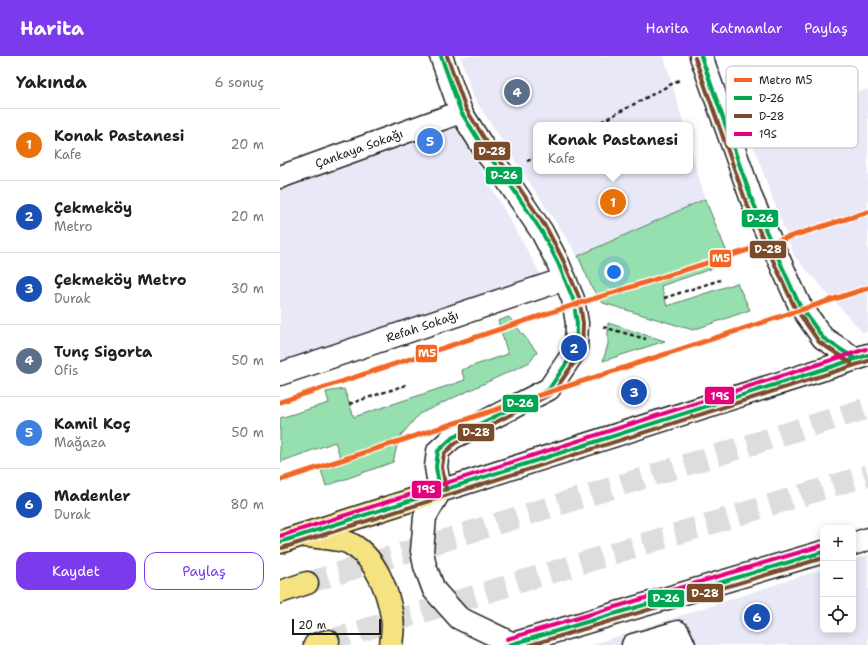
<!DOCTYPE html>
<html lang="tr">
<head>
<meta charset="utf-8">
<style>
	body { margin:0; font-family:"Shantell Sans",sans-serif; background:#f2f2f2; color:#202124 }
	.controls { position:absolute; right:12px; bottom:12px; display:grid; overflow:hidden; border-radius:8px; box-shadow:0 2px 10px #0003 }
	.controls button { width:36px; height:36px; display:grid; place-items:center; padding:0; border:0; border-bottom:1px solid #e0e0e0; background:#fff; color:#202124; font:20px sans-serif }
	.scale { position:absolute; left:12px; bottom:10px; width:89px; box-sizing:border-box; padding-left:4px; border:2px solid #1c1c1c; border-top:0; font-size:11px; line-height:14px; white-space:nowrap; color:#1c1c1c; -webkit-text-stroke:3px #fff; paint-order:stroke }
	.you { position:absolute; left:334px; top:216px; width:14px; height:14px; margin:-10px; border:3px solid #fff; border-radius:50%; background:#1a73e8; box-shadow:0 0 0 6px #1a73e833 }
	.badge { display:grid; place-items:center; width:26px; height:26px; border-radius:50%; background:#7c3aed; color:#fff; font-size:13px; font-weight:700 }
	.pin { position:absolute; translate:-50% -50%; border:2px solid #fff; box-shadow:0 1px 4px #0006 }
	.popup { position:absolute; left:253px; top:66px; width:160px; height:52px; box-sizing:border-box; display:grid; place-content:center; border-radius:8px; background:#fff; filter:drop-shadow(0 1px 3px #0005); font-size:13px; white-space:nowrap; color:#757577 }
	.popup b { font-size:15px; color:#202124 }
	.popup::after { content:''; position:absolute; left:50%; top:100%; margin-left:-8px; border:8px solid transparent; border-top-color:#fff }
	.list { margin:0; padding:0; list-style:none }
	h2 { display:flex; justify-content:space-between; align-items:center; height:52px; margin:0; padding:0 16px; font-size:17px }
	h2 small { font-size:13px; font-weight:400; color:#757577 }
	.list li { display:grid; grid-template-columns:26px 1fr auto; gap:12px; align-items:center; box-sizing:border-box; height:72px; padding:0 16px; border-top:1px solid #e0e0e0 }
	.list b { display:block; font-size:15px; white-space:nowrap }
	.list p { margin:0; font-size:13px; white-space:nowrap; color:#757577 }
	.list em { font-size:13px; font-style:normal; color:#757577 }
	.actions { display:flex; gap:8px; padding:12px 16px }
	.actions a { flex:1; padding:9px 0; border:1px solid #7c3aed; border-radius:12px; text-align:center; font-size:14px; color:#7c3aed }
	.actions .main { background:#7c3aed; color:#fff }
	.icon { flex:none; width:22px; height:22px; fill:none; stroke:currentColor; stroke-width:2; stroke-linecap:round; stroke-linejoin:round }
	.map { position:relative; flex:none; width:588px; height:589px; overflow:hidden }
	header { display:flex; align-items:center; gap:24px; box-sizing:border-box; height:56px; padding:0 20px; background:#7c3aed; color:#fff }
	header strong { font-size:19px }
	nav { display:flex; gap:22px; margin-inline-start:auto; font-size:14px }
	main { display:flex }
	aside { flex:1; background:#fff }
	.map>svg:first-child { display:block }
</style>
</head>
<body>
<header>
<strong>Harita</strong>
<nav><a>Harita</a><a>Katmanlar</a><a>Paylaş</a></nav>
</header>
<main>
<aside>
<h2>Yakında<small>6 sonuç</small></h2>
<ul class="list">
<li><span class="badge" style="background:#e8710a">1</span><div><b>Konak Pastanesi</b><p>Kafe</p></div><em>20 m</em></li>
<li><span class="badge" style="background:#1a4fb4">2</span><div><b>Çekmeköy</b><p>Metro</p></div><em>20 m</em></li>
<li><span class="badge" style="background:#1a4fb4">3</span><div><b>Çekmeköy Metro</b><p>Durak</p></div><em>30 m</em></li>
<li><span class="badge" style="background:#5c6f8a">4</span><div><b>Tunç Sigorta</b><p>Ofis</p></div><em>50 m</em></li>
<li><span class="badge" style="background:#3f7fe0">5</span><div><b>Kamil Koç</b><p>Mağaza</p></div><em>50 m</em></li>
<li><span class="badge" style="background:#1a4fb4">6</span><div><b>Madenler</b><p>Durak</p></div><em>80 m</em></li>
</ul>
<div class="actions"><a class="main">Kaydet</a><a>Paylaş</a></div>
</aside>
<div class="map">
<svg width="588" height="589" viewBox="0 0 588 589">
	<rect width="100%" height="100%" fill="#fff"/>
	<filter id="ink" filterUnits="userSpaceOnUse"><feTurbulence type="fractalNoise" baseFrequency=".025" numOctaves="2"/><feDisplacementMap in="SourceGraphic" scale="8" xChannelSelector="R" yChannelSelector="G"/><feConvolveMatrix kernelMatrix="1 2 1 2 8 2 1 2 1" color-interpolation-filters="sRGB"/></filter>
	<g filter="url(#ink)">
		<path fill="#e9e8f7" d="M 180,0 L 384,0 L 404,69 L 256,69 L 256,115 L 410,115 L 410,90 L 425,143 L 298,200 L 194,42 Z
			M 588,33 L 588,275 L 583,277 L 514,200 L 468,75 Z
			M 173,63 L 261,219 L 0,319 L 0,129 Z
			M 588,499 L 588,589 L 311,589 L 543,513 L 543,574 L 573,574 L 573,504 Z"/>
		<path fill="#96dfaf" stroke="#597e66" d="M 425,143 L 451,206 L 381,230 L 387,250 L 457,227 L 470,254 L 413,274 L 323,247 L 312,232 L 298,200 Z
			M 229,261 L 257,296 L 250,306 L 139,358 L 119,382 L 113,406 L 46,430 L 41,414 L 62,406 L 55,386 L 0,406 L 0,362 L 49,347 L 46,336 L 64,333 L 74,361 L 185,324 L 181,314 L 228,298 L 218,265 Z
			M 328,267 L 385,285 L 323,305 L 328,288 Z"/>
		<g fill="none" stroke-linecap="round" stroke-linejoin="round">
			<path stroke="#ddd" stroke-width="22" stroke-dasharray="22 11" stroke-linecap="butt" d="M 27,527 L 588,352
				M 48,585 L 588,419"/>
			<g stroke="#1c1c1c" stroke-width="25">
				<g id="minor">
					<path id="s1" d="M 0,121 L 181,56"/>
					<path id="s2" d="M 0,318 L 285,223"/>
					<path d="M 353,589 L 398,576 L 404,589"/>
				</g>
			</g>
			<g stroke="#1c1c1c" stroke-width="25">
				<path id="secondary" d="M 421,0 L 472,144 L 519,248 L 543,282 L 574,302
					M 160,435 L 156,411 L 158,395 L 172,382 L 269,333 L 296,293 L 297,267 L 293,243 L 278,207 L 262,176 L 223,118 L 208,99 L 181,56 L 161,0
					M 160,435 L 588,299
					M 160,435 L 145,461 L 142,495 L 145,510 L 154,534 L 179,562 L 233,588
					M 573,488 L 588,483
					M 229,589 L 543,496"/>
			</g>
			<g stroke="#1c1c1c" stroke-width="25">
				<path id="trunk" d="M 26,480 C 36,481 63,483 71,488 C 96,502 108,535 112,561 C 114,570 112,580 111,589
					M 0,486 L 160,435
					M 0,536 L 27,527
					M 35,589 L 48,585"/>
			</g>
			<path stroke="#1c1c1c" stroke-width="2.5" stroke-dasharray="4 3" stroke-linecap="butt" d="M 315,69 L 401,23
				M 247,105 L 256,101
				M 384,242 L 440,224
				M 323,271 L 366,283
				M 69,348 L 126,329"/>
			<use href="#minor" stroke="#fff" stroke-width="22"/>
			<use href="#secondary" stroke="#fff" stroke-width="22"/>
			<use href="#trunk" stroke="#f5e382" stroke-width="22"/>
			<g stroke="#fff" stroke-width="7">
				<path id="bus-1" d="M 421,0 L 472,144 L 519,248 L 543,282 L 574,302
					M 160,435 L 156,411 L 158,395 L 172,382 L 269,333 L 296,293 L 297,267 L 293,243 L 278,207 L 262,176 L 223,118 L 208,99 L 181,56 L 161,0
					M 0,486 L 588,299
					M 229,589 L 543,496"/>
			</g>
			<g stroke="#fff" stroke-width="7">
				<path id="bus-2" d="M 415,2 L 466,146 L 514,250 L 539,286 L 571,307
					M 166,434 L 162,411 L 164,398 L 175,387 L 273,337 L 302,295 L 303,267 L 299,241 L 283,204 L 267,173 L 228,115 L 213,96 L 186,53 L 167,0
					M 2,492 L 588,305
					M 250,589 L 543,502"/>
			</g>
			<g stroke="#fff" stroke-width="7">
				<path id="bus-3" d="M 0,480 L 586,293
					M 227,583 L 541,490"/>
			</g>
			<use href="#bus-1" stroke="#00a651" stroke-width="4"/>
			<use href="#bus-2" stroke="#7a4b2a" stroke-width="4"/>
			<use href="#bus-3" stroke="#e5007d" stroke-width="4"/>
			<g stroke="#fff" stroke-width="8">
				<path id="metro-1" d="M 0,346 L 275,255 L 588,156
					M 0,424 L 588,232"/>
			</g>
			<use href="#metro-1" stroke="#f26522" stroke-width="5"/>
		</g>
	</g>
	<g text-anchor="middle" dominant-baseline="central" stroke-width="3" stroke-linejoin="round" paint-order="stroke">
		<g font-size="12" fill="#1c1c1c" stroke="#fff">
			<text stroke="none"><textPath href="#s1" startOffset="84">Çankaya Sokağı</textPath></text>
			<text stroke="none"><textPath href="#s2" startOffset="150">Refah Sokağı</textPath></text>
		</g>
	</g>
	<rect x="446" y="10" width="132" height="82" rx="6" fill="#fff" stroke="#bbb" stroke-width="1"/>
	<rect x="454" y="22" width="18" height="4" fill="#f26522"/>
	<rect x="454" y="40" width="18" height="4" fill="#00a651"/>
	<rect x="454" y="58" width="18" height="4" fill="#7a4b2a"/>
	<rect x="454" y="76" width="18" height="4" fill="#e5007d"/>
	<g font-size="11" fill="#1c1c1c">
		<text x="479" y="28">Metro M5</text>
		<text x="479" y="46">D-26</text>
		<text x="479" y="64">D-28</text>
		<text x="479" y="82">19S</text>
	</g>
	<g stroke="#fff" stroke-width="1.5">
		<rect x="193" y="85" width="38" height="20" rx="4" fill="#7a4b2a"/>
		<rect x="205" y="110" width="38" height="19" rx="4" fill="#00a651"/>
		<rect x="461" y="153" width="38" height="19" rx="4" fill="#00a651"/>
		<rect x="469" y="184" width="38" height="19" rx="4" fill="#7a4b2a"/>
		<rect x="429" y="193" width="23" height="19" rx="4" fill="#f26522"/>
		<rect x="135" y="288" width="23" height="19" rx="4" fill="#f26522"/>
		<rect x="424" y="330" width="31" height="19" rx="4" fill="#e5007d"/>
		<rect x="222" y="338" width="37" height="19" rx="4" fill="#00a651"/>
		<rect x="177" y="367" width="38" height="19" rx="4" fill="#7a4b2a"/>
		<rect x="131" y="424" width="31" height="19" rx="4" fill="#e5007d"/>
		<rect x="406" y="527" width="38" height="20" rx="4" fill="#7a4b2a"/>
		<rect x="367" y="533" width="38" height="19" rx="4" fill="#00a651"/>
	</g>
	<g font-size="11" text-anchor="middle" font-weight="bold" fill="#fff">
		<text x="212" y="99">D-28</text>
		<text x="224" y="123">D-26</text>
		<text x="480" y="166">D-26</text>
		<text x="488" y="197">D-28</text>
		<text x="441" y="206">M5</text>
		<text x="147" y="301">M5</text>
		<text x="440" y="344">19S</text>
		<text x="240" y="351">D-26</text>
		<text x="196" y="380">D-28</text>
		<text x="146" y="437">19S</text>
		<text x="425" y="541">D-28</text>
		<text x="386" y="546">D-26</text>
	</g>
</svg>
<div class="controls">
<button>+</button>
<button>−</button>
<button><svg class="icon" aria-label="locate" viewBox="0 0 24 24"><circle cx="12" cy="12" r="6"/><path d="M12 2v4M12 18v4M2 12h4M18 12h4"/></svg></button>
</div>
<div class="scale">20 m</div>
<div class="you"></div>
<div class="pin badge" style="left:333px;top:146px;background:#e8710a">1</div>
<div class="popup"><b>Konak Pastanesi</b>Kafe</div>
<div class="pin badge" style="left:294px;top:292px;background:#1a4fb4">2</div>
<div class="pin badge" style="left:354px;top:336px;background:#1a4fb4">3</div>
<div class="pin badge" style="left:237px;top:36px;background:#5c6f8a">4</div>
<div class="pin badge" style="left:150px;top:85px;background:#3f7fe0">5</div>
<div class="pin badge" style="left:477px;top:561px;background:#1a4fb4">6</div>
</div>
</main>
</body>
</html>
